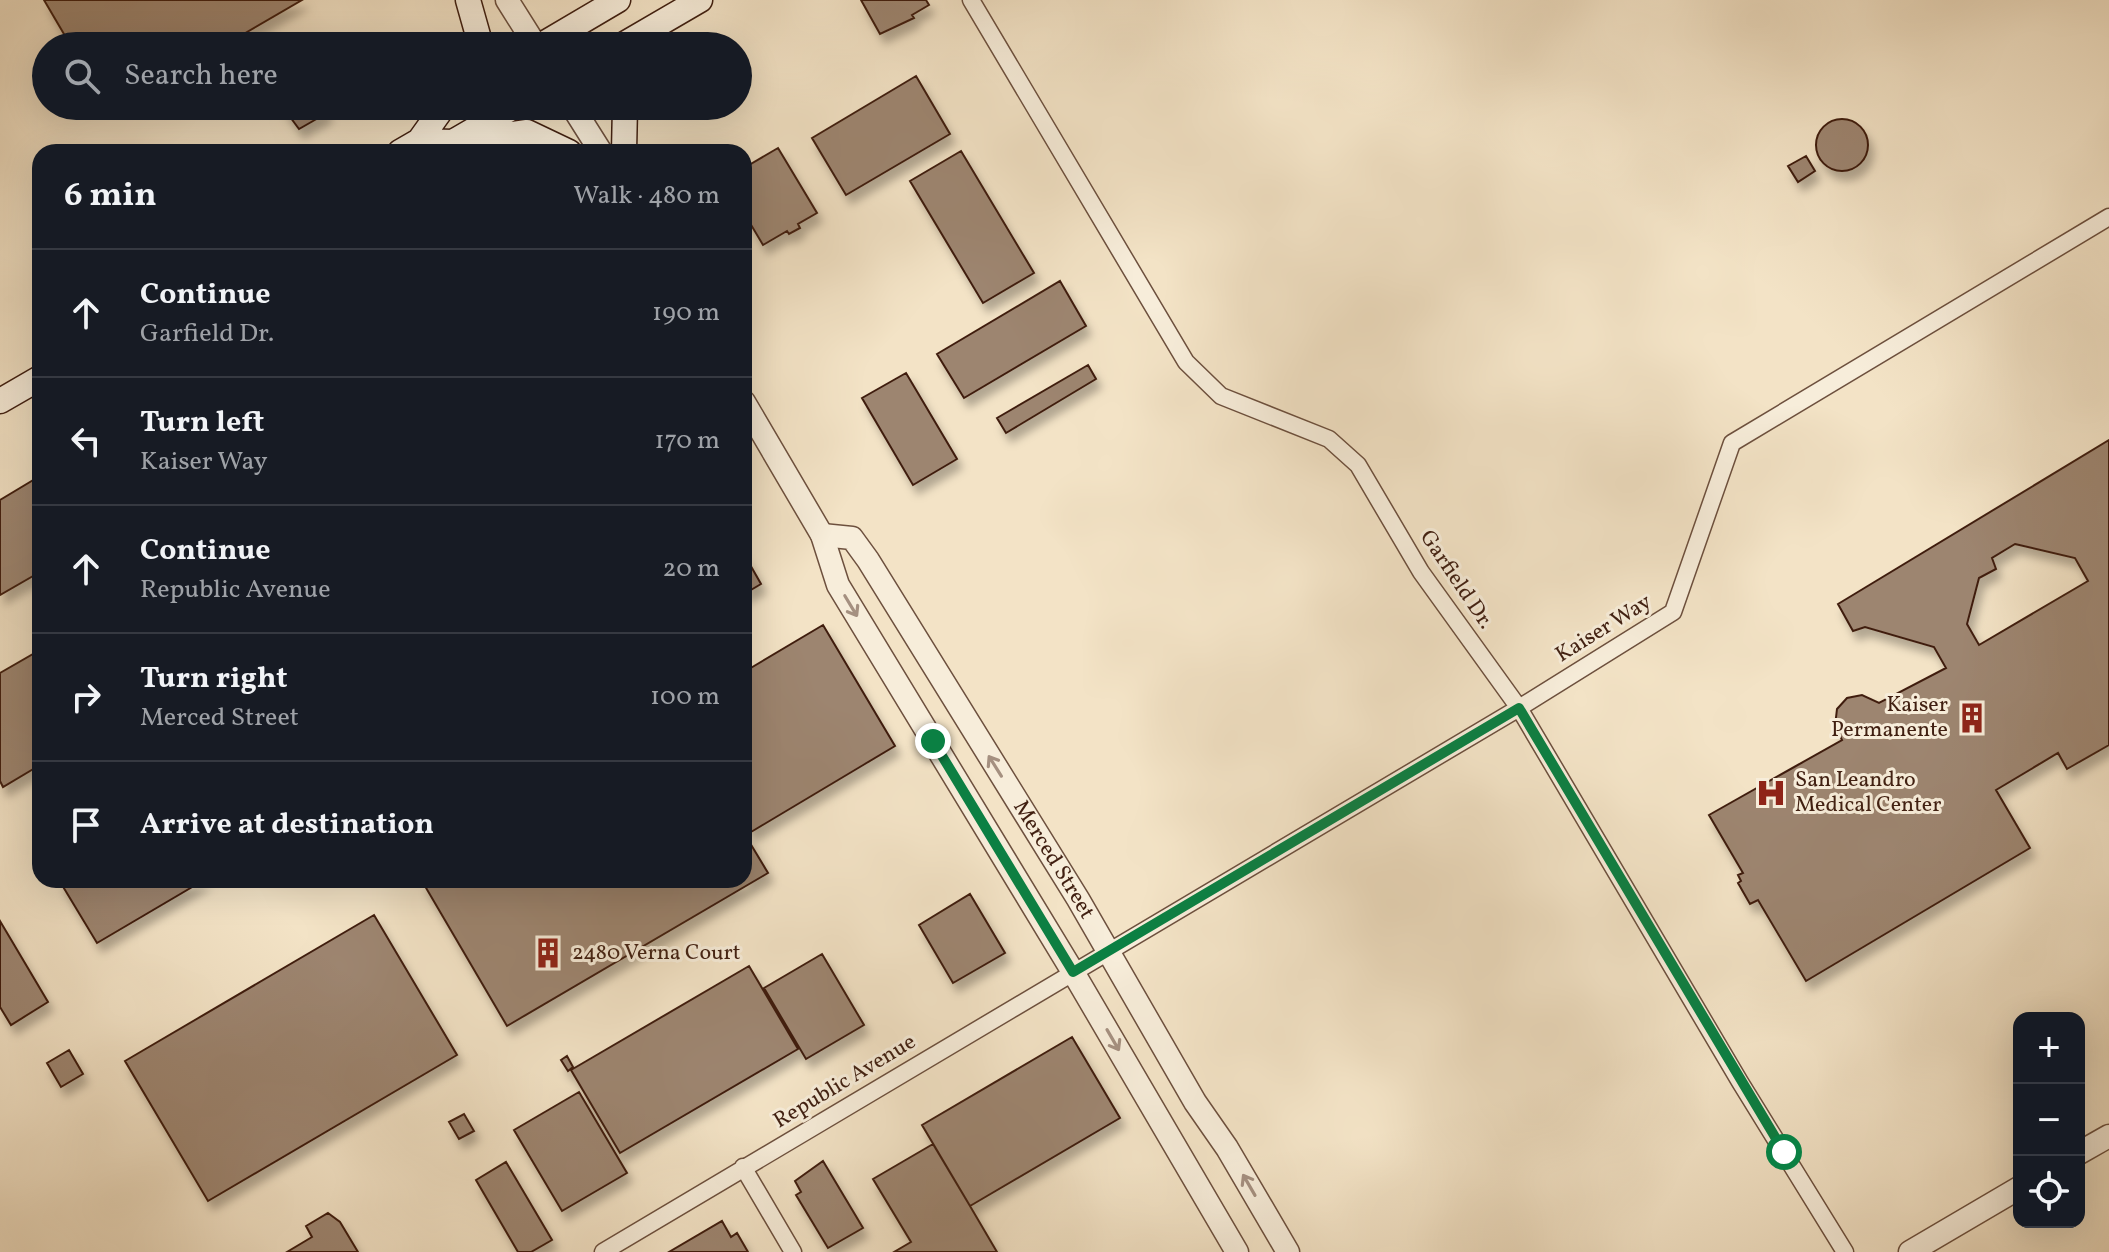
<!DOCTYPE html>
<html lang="en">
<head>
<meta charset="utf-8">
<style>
	body { margin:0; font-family:Vollkorn,serif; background:#242831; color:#f1f3f6 }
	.controls { position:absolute; right:24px; bottom:24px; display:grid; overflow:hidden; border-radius:16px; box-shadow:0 8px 32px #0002 }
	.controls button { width:72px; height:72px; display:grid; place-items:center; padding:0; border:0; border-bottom:2px solid #363941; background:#171b24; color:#f1f3f6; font:40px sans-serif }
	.stop { position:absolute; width:24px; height:24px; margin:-18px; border:6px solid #0b8043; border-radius:50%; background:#fff }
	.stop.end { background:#0b8043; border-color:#fff; box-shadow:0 2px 8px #0008 }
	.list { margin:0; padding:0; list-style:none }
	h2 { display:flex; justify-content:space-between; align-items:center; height:104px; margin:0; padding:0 32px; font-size:34px }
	h2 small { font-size:26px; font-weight:400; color:#9ea1a6 }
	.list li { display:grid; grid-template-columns:52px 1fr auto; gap:24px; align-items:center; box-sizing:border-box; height:128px; padding:0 32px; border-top:2px solid #363941 }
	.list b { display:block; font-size:30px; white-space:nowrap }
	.list p { margin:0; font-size:26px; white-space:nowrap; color:#9ea1a6 }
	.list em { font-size:26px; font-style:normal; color:#9ea1a6 }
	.icon { flex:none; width:44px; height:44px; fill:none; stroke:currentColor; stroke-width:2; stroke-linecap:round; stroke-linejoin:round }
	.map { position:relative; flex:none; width:2109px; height:1252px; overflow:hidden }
	.search { position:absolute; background:#171b24; box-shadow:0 8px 32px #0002; left:32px; top:32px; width:720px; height:88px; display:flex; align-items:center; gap:20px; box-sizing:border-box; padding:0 28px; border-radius:44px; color:#9ea1a6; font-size:30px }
	.panel { position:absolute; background:#171b24; box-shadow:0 8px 32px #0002; left:32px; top:144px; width:720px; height:744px; border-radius:24px }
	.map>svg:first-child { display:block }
</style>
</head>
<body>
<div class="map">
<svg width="2109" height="1252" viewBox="0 0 2109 1252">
	<defs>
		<filter id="shadow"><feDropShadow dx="5" dy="9" stdDeviation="4" flood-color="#0004"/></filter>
	</defs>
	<rect width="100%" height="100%" fill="#f3e3c6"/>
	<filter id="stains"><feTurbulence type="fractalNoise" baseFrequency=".0025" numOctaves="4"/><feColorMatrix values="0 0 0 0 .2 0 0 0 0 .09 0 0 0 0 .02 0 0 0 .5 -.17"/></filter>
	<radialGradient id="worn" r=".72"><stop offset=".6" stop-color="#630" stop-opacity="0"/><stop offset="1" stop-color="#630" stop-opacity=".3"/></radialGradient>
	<path fill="#9d856f" stroke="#401f11" stroke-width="2" fill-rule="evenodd" filter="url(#shadow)" d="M 44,0 L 302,0 L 223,46 L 71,46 Z
		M 861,0 L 926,0 L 929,5 L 912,15 L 914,18 L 880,34 Z
		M 916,76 L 950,134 L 846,195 L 812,138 Z
		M 282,106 L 323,106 L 327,113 L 299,129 Z
		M1816 145a26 26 0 1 1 52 0a26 26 0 1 1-52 0Z
		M 778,148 L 817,213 L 798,224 L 800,228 L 789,234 L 787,231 L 763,245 L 744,213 L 744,168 Z
		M 961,151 L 1034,273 L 983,303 L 910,181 Z
		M 1806,156 L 1815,171 L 1798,182 L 1788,166 Z
		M 1060,281 L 1086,326 L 964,398 L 937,354 Z
		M 1088,365 L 1096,379 L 1006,433 L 997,418 Z
		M 906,373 L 957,459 L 913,485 L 862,398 Z
		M 2109,440 L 2109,745 L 2067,769 L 2058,753 L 1996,790 L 2030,848 L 1806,981 L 1758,900 L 1750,904 L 1738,883 L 1741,881 L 1738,875 L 1743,873 L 1709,815 L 1842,740 L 1835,726 L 1837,709 L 1847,698 L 1862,695 L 1879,703 L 1946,668 L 1934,647 L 1865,627 L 1853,631 L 1838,604 ZM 2015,544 L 2075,558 L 2088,581 L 1979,645 L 1967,624 L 1979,578 L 1996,569 L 1992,558 Z
		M 40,476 L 40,572 L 0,595 L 0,500 Z
		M 744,554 L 761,584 L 744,594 Z
		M 823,625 L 895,746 L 751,832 L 744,821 L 744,672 Z
		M 40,650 L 40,765 L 3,787 L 0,781 L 0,673 Z
		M 744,833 L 768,873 L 507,1026 L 422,881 L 744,880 Z
		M 59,880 L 204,880 L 97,943 Z
		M 970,894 L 1005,953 L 953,983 L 919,925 Z
		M 374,915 L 457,1055 L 208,1201 L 125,1061 Z
		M 0,921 L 48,1002 L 11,1025 L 0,1007 Z
		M 822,954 L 864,1025 L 806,1059 L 764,988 Z
		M 749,966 L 798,1049 L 620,1153 L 571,1070 Z
		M 1072,1037 L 1120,1118 L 970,1206 L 922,1125 Z
		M 69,1050 L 83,1074 L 61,1087 L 47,1063 Z
		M 567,1056 L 573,1067 L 568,1071 L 561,1060 Z
		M 579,1092 L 627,1173 L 562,1211 L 514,1130 Z
		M 464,1114 L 474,1131 L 459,1139 L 449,1122 Z
		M 933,1144 L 970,1206 L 997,1252 L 894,1252 L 911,1242 L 873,1179 Z
		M 823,1161 L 863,1228 L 828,1248 L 796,1195 L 801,1192 L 795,1181 Z
		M 506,1162 L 552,1240 L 531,1252 L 518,1252 L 476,1180 Z
		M 328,1213 L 340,1222 L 358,1252 L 287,1252 L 312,1237 L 306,1226 Z
		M 722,1221 L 731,1237 L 737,1233 L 748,1252 L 669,1252 Z"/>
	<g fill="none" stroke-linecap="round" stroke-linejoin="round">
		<g stroke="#6d503e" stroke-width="19">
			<path id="minor" d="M 971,0 L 1186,362 L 1221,396 L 1329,439 L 1358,465 L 1421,572 L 1519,708 L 1740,1082 L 1845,1252
				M 743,1167 L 793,1252
				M 603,1252 L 1519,708 L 1673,612 L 1732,443 L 2109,217"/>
		</g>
		<g stroke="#6d503e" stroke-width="25">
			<g id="tertiary">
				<path d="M 507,0 L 536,46"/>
				<path d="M 572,106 L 601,152"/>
				<path d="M 744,402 L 822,535 L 838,585 L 1073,972 L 1237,1252"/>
				<path id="s1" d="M 822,535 L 852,538 L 868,560 L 1078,899 L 1195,1102 L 1227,1148 L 1288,1252"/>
				<path d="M 2079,1153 L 2109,1136"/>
				<path d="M 1910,1252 L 2019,1188"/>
			</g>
		</g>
		<g stroke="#401f11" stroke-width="27">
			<path id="secondary" d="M 468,0 L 481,46
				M 540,46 L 618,0
				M 621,46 L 700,0
				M 419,141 L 453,142 L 515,106
				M 453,142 L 527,132 L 569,152
				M 400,152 L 419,141 L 444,106
				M 624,152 L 625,106
				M 0,401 L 40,378"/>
		</g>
		<use href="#minor" stroke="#f7edda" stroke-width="16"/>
		<use href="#tertiary" stroke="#f7edda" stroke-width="22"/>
		<use href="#secondary" stroke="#f7edda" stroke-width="24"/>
	</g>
	<defs><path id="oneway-shaft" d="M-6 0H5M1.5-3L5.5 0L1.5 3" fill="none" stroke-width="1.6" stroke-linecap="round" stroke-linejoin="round" transform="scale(2)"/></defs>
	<g stroke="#a59080">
		<use href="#oneway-shaft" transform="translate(851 606) rotate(59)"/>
		<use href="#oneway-shaft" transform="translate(995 766) rotate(-122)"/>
		<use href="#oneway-shaft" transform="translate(1113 1040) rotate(60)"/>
		<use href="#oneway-shaft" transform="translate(1249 1185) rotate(-120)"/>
	</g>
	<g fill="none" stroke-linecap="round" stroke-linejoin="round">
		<path stroke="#0b8043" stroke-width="10" d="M 933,741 L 1073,972 L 1519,708 L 1784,1152"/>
	</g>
	<defs>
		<g id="building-bare" transform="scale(2.4)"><path d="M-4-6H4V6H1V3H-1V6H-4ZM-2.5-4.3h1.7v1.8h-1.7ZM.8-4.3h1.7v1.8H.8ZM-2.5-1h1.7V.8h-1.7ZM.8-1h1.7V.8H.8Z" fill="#8f2418" stroke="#f7edda" stroke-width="2.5" paint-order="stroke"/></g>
		<g id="hospital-bare" transform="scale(2.4)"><path d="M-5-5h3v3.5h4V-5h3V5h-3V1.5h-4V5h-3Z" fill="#8f2418" stroke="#f7edda" stroke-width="2.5" paint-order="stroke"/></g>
	</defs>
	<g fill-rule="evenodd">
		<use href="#building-bare" x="1972" y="718"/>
		<use href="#hospital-bare" x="1771" y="793"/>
		<use href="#building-bare" x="548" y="953"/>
	</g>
	<g text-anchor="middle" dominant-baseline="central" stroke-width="6" stroke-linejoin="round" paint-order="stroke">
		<g font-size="22" fill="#401f11" stroke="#f7edda">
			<text transform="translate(1456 580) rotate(56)">Garfield Dr.</text>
			<text transform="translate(1604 629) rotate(-32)">Kaiser Way</text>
			<text stroke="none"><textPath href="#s1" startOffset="410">Merced Street</textPath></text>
			<text transform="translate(845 1082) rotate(-31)">Republic Avenue</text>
		</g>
		<g font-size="22" fill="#401f11" stroke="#f7edda" text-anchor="start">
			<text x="1948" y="705" text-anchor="end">Kaiser<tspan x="1948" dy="25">Permanente</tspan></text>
			<text x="1795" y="780">San Leandro<tspan x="1795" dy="25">Medical Center</tspan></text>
			<text x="572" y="953">2480 Verna Court</text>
		</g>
	</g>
	<rect width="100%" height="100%" filter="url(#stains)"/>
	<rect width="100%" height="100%" fill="url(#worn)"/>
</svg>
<div class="controls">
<button>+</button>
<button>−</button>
<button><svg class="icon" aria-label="locate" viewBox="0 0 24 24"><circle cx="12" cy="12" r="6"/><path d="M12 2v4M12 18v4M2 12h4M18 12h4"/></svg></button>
</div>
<div class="stop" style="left:1784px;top:1152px"></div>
<div class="stop end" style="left:933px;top:741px"></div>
<div class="search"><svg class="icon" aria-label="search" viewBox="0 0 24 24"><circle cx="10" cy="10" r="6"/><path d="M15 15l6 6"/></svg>Search here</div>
<section class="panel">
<h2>6 min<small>Walk · 480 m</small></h2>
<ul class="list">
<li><svg class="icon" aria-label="ahead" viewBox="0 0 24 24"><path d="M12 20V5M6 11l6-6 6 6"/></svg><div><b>Continue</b><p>Garfield Dr.</p></div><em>190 m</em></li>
<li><svg class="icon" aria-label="left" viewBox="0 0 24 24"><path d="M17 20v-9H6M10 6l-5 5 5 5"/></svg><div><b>Turn left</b><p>Kaiser Way</p></div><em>170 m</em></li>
<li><svg class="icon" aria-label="ahead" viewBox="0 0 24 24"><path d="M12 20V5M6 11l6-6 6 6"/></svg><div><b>Continue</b><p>Republic Avenue</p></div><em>20 m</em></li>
<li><svg class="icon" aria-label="right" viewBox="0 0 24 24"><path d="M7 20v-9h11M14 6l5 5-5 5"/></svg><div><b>Turn right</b><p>Merced Street</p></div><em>100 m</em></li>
<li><svg class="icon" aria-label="arrive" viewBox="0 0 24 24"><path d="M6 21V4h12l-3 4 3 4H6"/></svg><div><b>Arrive at destination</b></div></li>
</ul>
</section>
</div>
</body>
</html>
